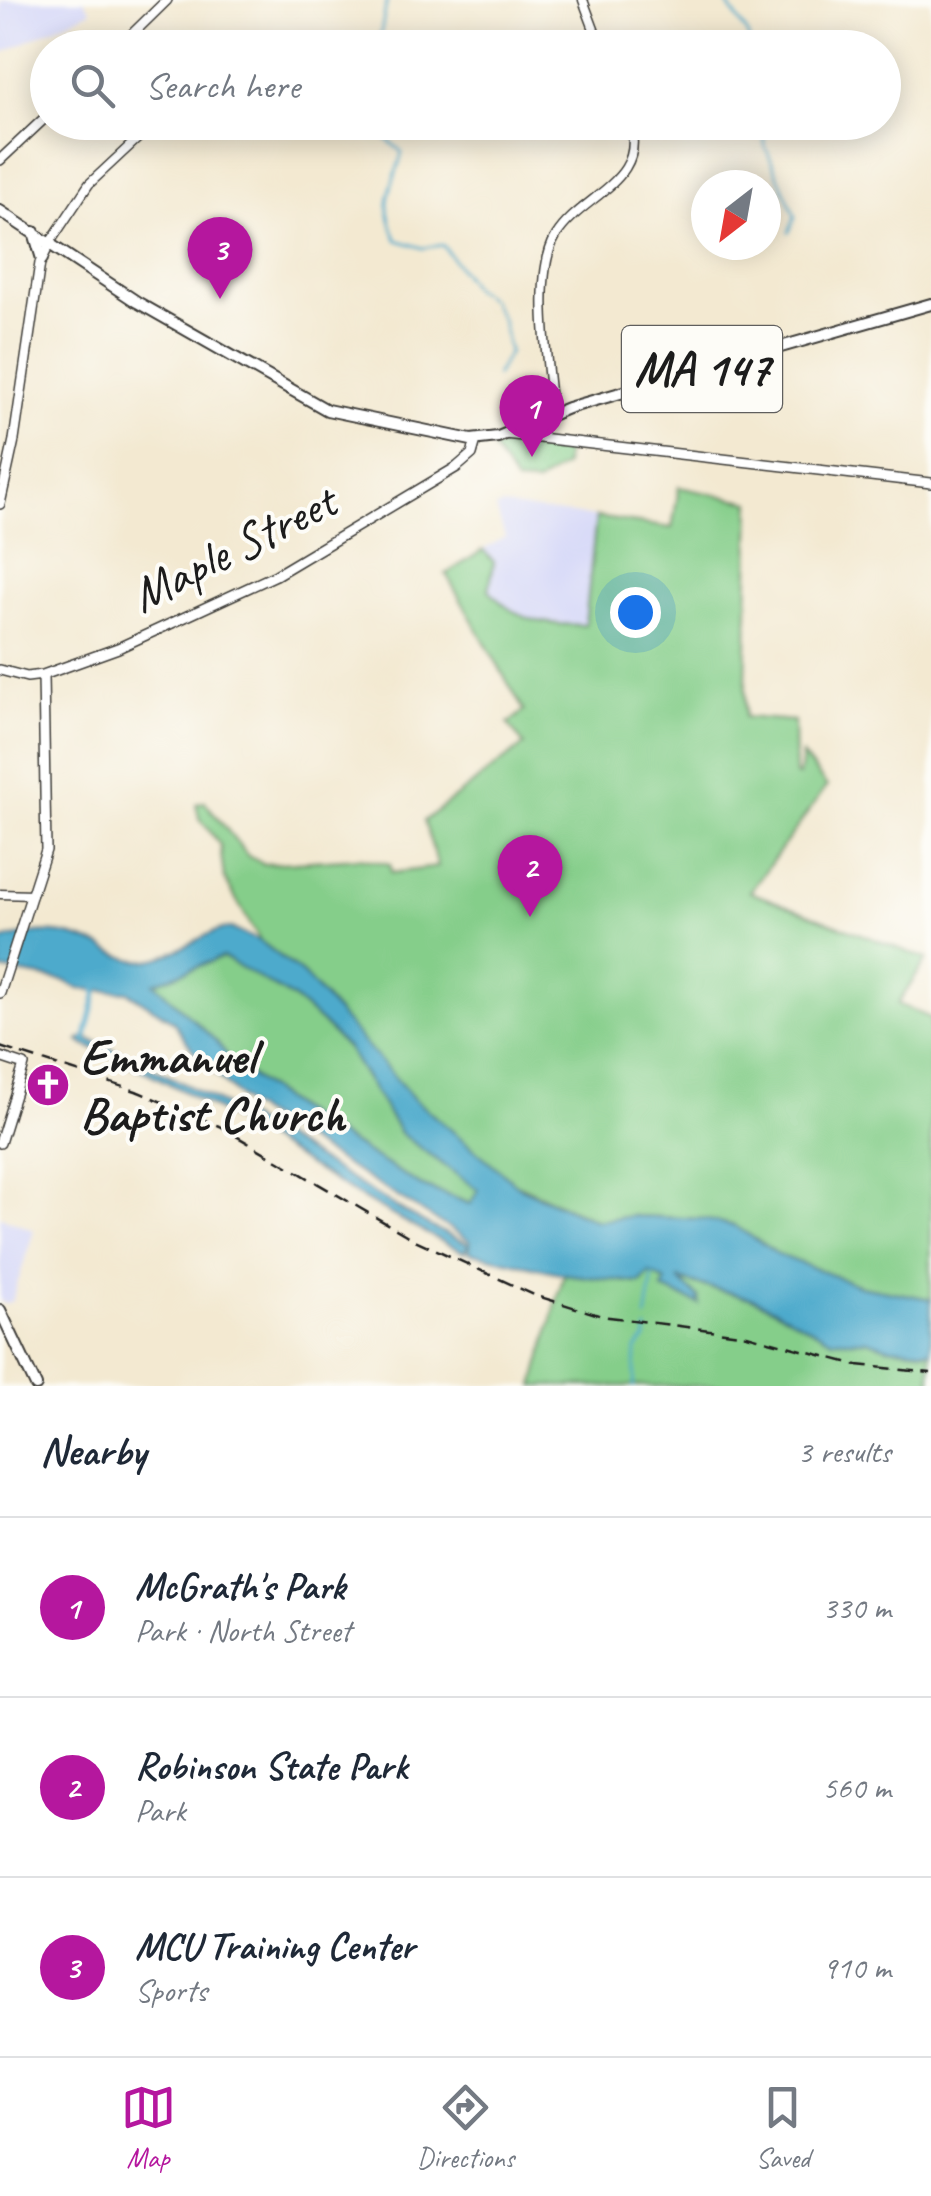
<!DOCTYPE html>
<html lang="en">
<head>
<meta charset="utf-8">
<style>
	body { margin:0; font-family:Caveat,sans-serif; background:#f6f6f7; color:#1f2937 }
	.compass { position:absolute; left:691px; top:170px; width:90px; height:90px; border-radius:50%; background:#fff; box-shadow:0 5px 25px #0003; rotate:211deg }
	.you { position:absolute; left:635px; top:612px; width:35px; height:35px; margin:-25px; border:8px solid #fff; border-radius:50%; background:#1a73e8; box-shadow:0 0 0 15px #1a73e833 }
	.badge { display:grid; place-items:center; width:65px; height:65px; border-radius:50%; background:#b5179e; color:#fff; font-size:32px; font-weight:700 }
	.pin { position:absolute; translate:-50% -82px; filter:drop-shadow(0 2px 5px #0008) }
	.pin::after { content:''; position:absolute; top:52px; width:35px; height:30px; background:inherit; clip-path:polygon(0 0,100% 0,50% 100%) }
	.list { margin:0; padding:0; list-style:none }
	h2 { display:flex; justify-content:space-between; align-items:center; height:130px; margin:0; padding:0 40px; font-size:42px }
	h2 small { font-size:32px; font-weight:400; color:#747a83 }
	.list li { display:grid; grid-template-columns:65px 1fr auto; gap:30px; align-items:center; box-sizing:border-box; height:180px; padding:0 40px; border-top:2px solid #e0e1e3 }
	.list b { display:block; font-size:38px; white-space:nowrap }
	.list p { margin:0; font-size:32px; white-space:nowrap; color:#747a83 }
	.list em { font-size:32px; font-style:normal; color:#747a83 }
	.icon { flex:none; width:55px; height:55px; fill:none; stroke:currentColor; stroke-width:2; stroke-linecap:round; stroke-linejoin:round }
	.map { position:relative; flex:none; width:931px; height:1386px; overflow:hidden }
	.search { position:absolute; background:#fff; box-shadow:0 5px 25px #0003; left:30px; right:30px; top:30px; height:110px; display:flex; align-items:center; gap:25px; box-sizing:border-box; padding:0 35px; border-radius:55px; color:#747a83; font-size:38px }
	.sheet { height:670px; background:#fff }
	nav { display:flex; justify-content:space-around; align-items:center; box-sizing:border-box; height:140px; border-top:2px solid #e0e1e3; background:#fff; font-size:28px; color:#747a83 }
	nav a { display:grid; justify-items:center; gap:5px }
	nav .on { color:#b5179e }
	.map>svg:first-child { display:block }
</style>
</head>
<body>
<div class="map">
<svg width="931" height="1386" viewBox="0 0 931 1386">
	<rect width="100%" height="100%" fill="#fdfcf7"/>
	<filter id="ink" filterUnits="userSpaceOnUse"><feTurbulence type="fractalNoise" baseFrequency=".01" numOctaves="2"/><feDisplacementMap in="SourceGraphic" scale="20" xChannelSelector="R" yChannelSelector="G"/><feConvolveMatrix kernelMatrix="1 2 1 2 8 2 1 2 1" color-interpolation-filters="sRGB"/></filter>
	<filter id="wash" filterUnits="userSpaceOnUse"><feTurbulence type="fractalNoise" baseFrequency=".0048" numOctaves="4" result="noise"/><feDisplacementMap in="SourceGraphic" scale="40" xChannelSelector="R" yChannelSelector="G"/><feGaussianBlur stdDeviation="2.25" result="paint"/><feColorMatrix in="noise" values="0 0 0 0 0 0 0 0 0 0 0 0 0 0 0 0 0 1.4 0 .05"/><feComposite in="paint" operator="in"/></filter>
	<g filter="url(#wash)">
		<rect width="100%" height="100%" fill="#f3e9d1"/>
		<path fill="#d6d8f8" d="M 5,0 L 84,0 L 91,11 L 0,54 L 0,2 Z
			M 502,506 L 596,517 L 586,625 L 527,620 L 504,608 L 489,590 L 494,562 L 483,550 L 505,537 L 496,508 Z
			M 0,1216 L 34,1230 L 12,1301 L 6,1304 L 0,1301 Z"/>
		<path fill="#85ce8a" stroke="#507553" stroke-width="2.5" d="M 501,444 L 566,448 L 564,466 L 536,484 L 516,483 L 493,449 Z
			M 679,487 L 751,502 L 745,717 L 794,721 L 795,775 L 799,776 L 802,755 L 827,786 L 750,892 L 927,959 L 898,1004 L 931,1018 L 931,1299 L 860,1286 L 779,1255 L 735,1226 L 703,1219 L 633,1216 L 597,1221 L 512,1182 L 415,1100 L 303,974 L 260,941 L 224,878 L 220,845 L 199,817 L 196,804 L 205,802 L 248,856 L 264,864 L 360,858 L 390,864 L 391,873 L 438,867 L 424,821 L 524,745 L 508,724 L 524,711 L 446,574 L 483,550 L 494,562 L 489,590 C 516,622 545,625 585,625 L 596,517 L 672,528 Z
			M 223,957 L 293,998 L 322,1023 L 347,1048 L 401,1134 L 479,1190 L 471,1204 L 420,1185 L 303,1113 L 234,1064 L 216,1041 L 153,982 Z
			M 650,1273 L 666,1281 L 663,1289 L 698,1297 L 676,1279 L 754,1299 L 833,1340 L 867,1340 L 888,1347 L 931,1352 L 931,1386 L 534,1386 L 564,1274 L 636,1283 Z"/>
		<path fill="#4eaacc" stroke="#356374" stroke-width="2.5" fill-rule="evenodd" d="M 230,928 L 260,941 L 303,974 L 415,1100 L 521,1188 L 596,1221 L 633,1216 L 703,1219 L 735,1226 L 779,1255 L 860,1286 L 931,1299 L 931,1351 L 888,1347 L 867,1340 L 833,1340 L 754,1299 L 678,1279 L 698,1297 L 699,1304 L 662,1289 L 666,1281 L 650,1273 L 640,1283 L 564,1274 L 468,1252 L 470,1241 L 247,1105 L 194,1052 L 173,1021 L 128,992 L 79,989 L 65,981 L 0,970 L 0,941 C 37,929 62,929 98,945 C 109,951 123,958 135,960 C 169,965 197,932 230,928 ZM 223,957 L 293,998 L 322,1023 L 347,1048 L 401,1134 L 478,1190 L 470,1204 L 420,1185 L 302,1113 L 234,1064 L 216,1041 L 154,983 Z
			M 84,1037 C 167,1071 244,1115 322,1162 C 372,1191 414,1222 469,1244 L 464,1252 C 333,1192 219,1096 84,1045 L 79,1041 Z"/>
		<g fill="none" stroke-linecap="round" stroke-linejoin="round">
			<path stroke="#4eaacc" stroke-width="2.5" d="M 725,0 L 747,33 L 751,48
				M 378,48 L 387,0
				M 366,122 L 402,152 C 393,192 378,196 397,240 L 423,248 L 443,245 L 473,288 L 490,299 L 502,320 L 509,352 L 496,376
				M 762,122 L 765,146 L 795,216 L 789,232
				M 646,1318 L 653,1275
				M 634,1386 L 636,1349 L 646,1339 L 647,1329"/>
			<path stroke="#4eaacc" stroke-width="5" d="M 85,1041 L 97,992 L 94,984"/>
		</g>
	</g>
	<g filter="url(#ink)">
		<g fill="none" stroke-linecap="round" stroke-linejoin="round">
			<g stroke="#3c3b37" stroke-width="11">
				<path id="tertiary" d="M 583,0 L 601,48
					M 51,241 L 89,184 L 150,127 L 145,122
					M 552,413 C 549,368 532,275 556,236 C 581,195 650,181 629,122
					M 0,894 L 32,895"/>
			</g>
			<g stroke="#3c3b37" stroke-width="12">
				<path id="secondary" d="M 118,48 L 167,0
					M 0,160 L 48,115
					M 505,434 L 931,483
					M 0,504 L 14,440 L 40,263 L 51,241
					M 0,670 L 27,677 L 43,675 L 118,648 L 276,575 L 457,467 L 472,454 L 476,440
					M 0,993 L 46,850 L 43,675
					M 0,1057 L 24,1065 L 0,1143"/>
			</g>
			<g stroke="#3c3b37" stroke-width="14">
				<path id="primary" d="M 0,211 L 137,302 L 327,410 L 471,440 L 498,437 L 568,408 L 931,304
					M 34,232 L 42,259
					M 0,1310 L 36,1386"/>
			</g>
			<use href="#tertiary" stroke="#fff" stroke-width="8"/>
			<use href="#secondary" stroke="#fff" stroke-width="9"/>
			<use href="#primary" stroke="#fff" stroke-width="10"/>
			<path stroke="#1c1c1c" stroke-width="2.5" stroke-dasharray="15 8" stroke-linecap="butt" d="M 0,1047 L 136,1091 L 219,1126 L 413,1239 L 534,1295 L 602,1316 L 747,1335 L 857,1365 L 931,1373"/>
		</g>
	</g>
	<defs>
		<g id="church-disc" transform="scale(2.25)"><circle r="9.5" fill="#b5179e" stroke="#fdfcf7"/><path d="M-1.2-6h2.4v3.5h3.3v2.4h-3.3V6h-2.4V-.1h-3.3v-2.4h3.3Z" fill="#fff"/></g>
	</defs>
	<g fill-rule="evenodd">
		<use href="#church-disc" x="48" y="1085"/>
	</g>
	<g text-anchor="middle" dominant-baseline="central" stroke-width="8" stroke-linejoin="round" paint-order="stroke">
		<rect fill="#fdfcf7" stroke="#605f5e" stroke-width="2.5" x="622" y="326" width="160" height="86" rx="8"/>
		<g font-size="48" font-weight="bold" fill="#1c1c1c">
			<text x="702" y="369">MA 147</text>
		</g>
		<g font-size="50" fill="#1c1c1c" stroke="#fdfcf7">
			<text transform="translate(233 548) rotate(-27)">Maple Street</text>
		</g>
		<g font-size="50" font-weight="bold" fill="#1c1c1c" stroke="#fdfcf7" text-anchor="start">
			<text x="80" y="1056">Emmanuel<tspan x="80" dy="58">Baptist Church</tspan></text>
		</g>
	</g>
</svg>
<svg class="compass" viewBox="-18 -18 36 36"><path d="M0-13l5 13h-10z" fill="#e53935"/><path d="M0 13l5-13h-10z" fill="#747a83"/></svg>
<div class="you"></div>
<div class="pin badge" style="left:532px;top:457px">1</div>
<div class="pin badge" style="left:530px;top:917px">2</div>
<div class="pin badge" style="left:220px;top:299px">3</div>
<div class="search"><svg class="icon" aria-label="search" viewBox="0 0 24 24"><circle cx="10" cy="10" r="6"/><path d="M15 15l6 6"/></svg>Search here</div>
</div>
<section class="sheet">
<h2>Nearby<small>3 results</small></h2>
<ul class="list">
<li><span class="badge">1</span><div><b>McGrath's Park</b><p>Park · North Street</p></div><em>330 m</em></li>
<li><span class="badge">2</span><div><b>Robinson State Park</b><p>Park</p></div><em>560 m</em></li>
<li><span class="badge">3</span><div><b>MCU Training Center</b><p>Sports</p></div><em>910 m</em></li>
</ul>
</section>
<nav>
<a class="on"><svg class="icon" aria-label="map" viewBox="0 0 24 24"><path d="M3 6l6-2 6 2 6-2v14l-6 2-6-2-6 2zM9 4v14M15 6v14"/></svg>Map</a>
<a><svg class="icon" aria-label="directions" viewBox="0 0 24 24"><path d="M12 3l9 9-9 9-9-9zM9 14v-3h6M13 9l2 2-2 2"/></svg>Directions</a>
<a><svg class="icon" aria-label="saved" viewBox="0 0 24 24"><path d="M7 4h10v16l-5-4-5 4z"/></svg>Saved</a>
</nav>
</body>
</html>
